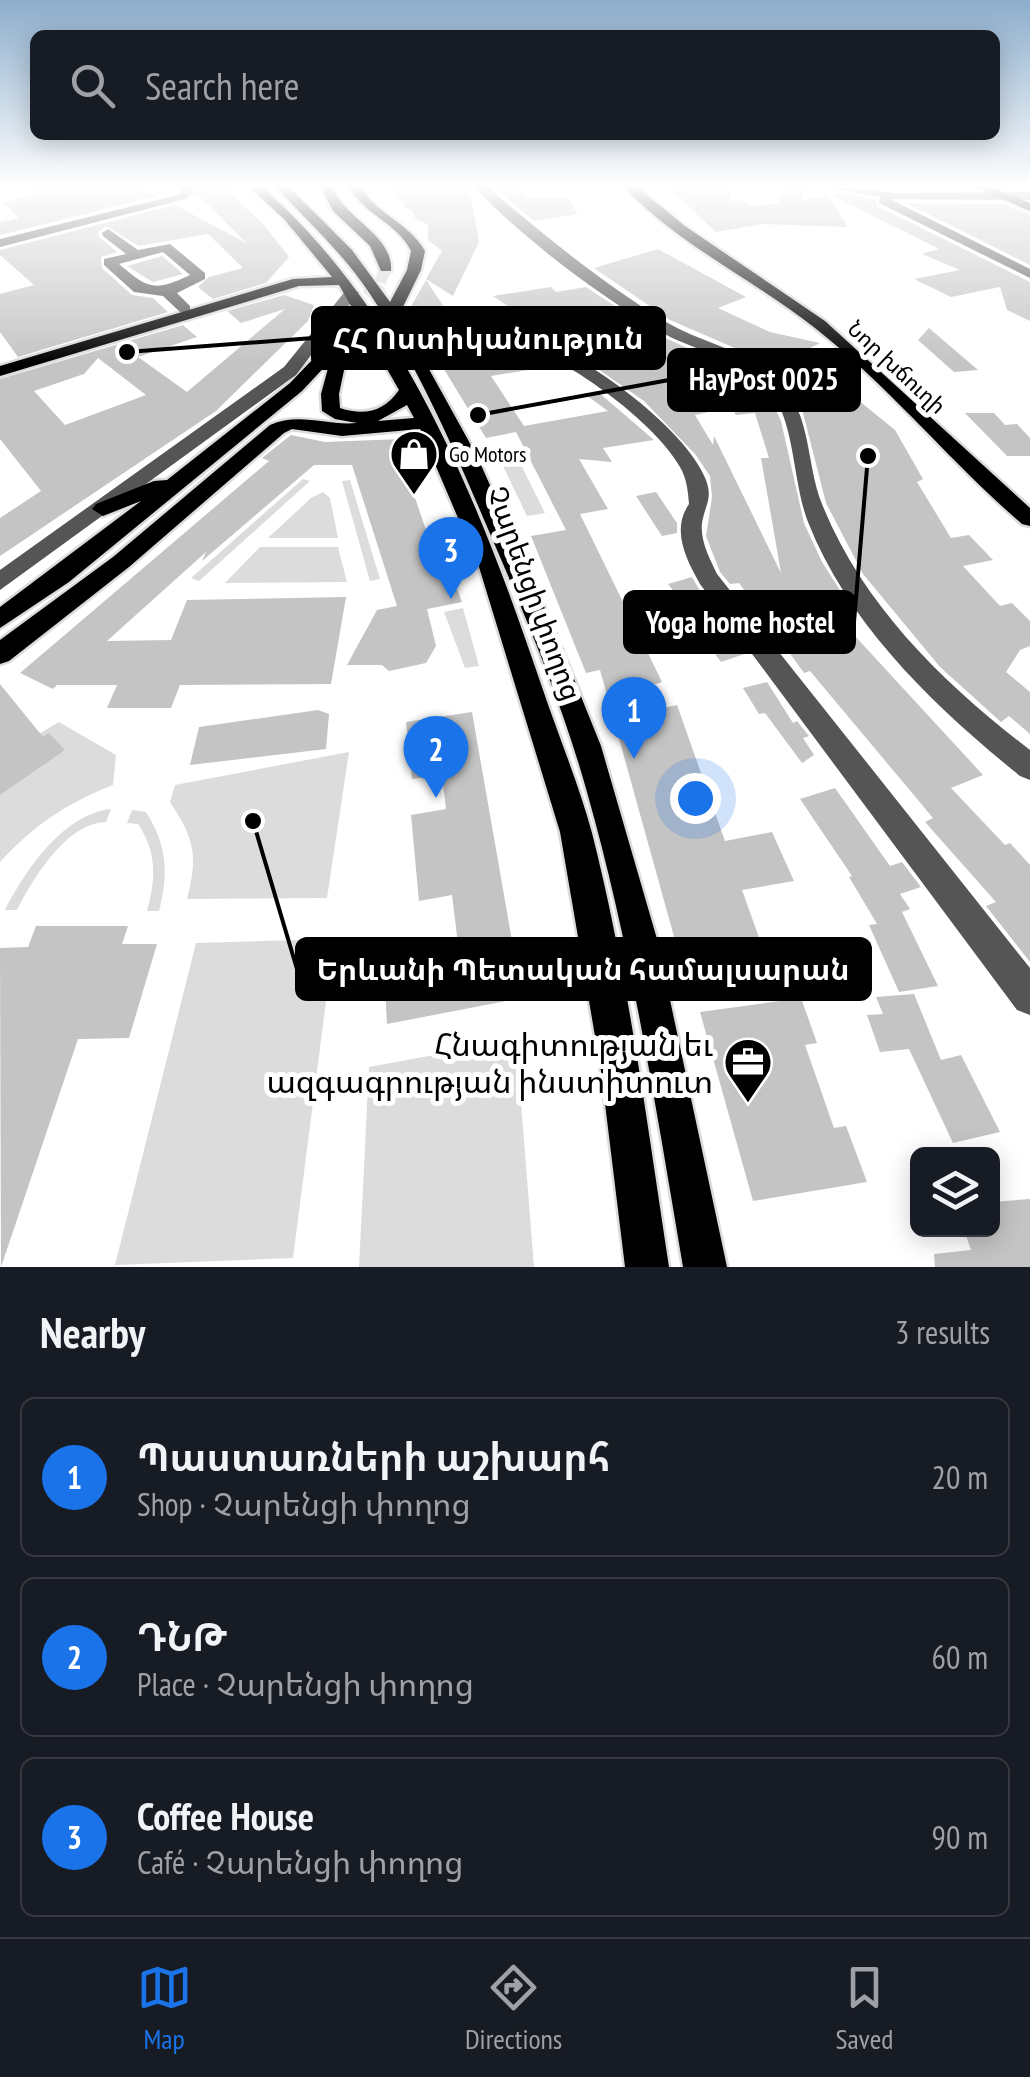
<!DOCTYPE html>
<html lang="en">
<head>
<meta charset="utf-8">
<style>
	body { margin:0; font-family:"PT Sans Narrow","Noto Sans Armenian",sans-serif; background:#20242c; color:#f1f3f6 }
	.controls { position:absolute; right:30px; bottom:30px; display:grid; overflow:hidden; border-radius:15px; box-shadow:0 5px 25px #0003 }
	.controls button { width:90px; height:90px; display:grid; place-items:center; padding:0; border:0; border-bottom:2px solid #363941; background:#171b24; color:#f1f3f6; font:50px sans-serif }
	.you { position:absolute; left:695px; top:798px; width:35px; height:35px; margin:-25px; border:8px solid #fff; border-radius:50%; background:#1a73e8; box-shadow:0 0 0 15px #1a73e833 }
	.badge { display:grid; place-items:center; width:65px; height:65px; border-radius:50%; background:#1a73e8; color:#fff; font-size:32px; font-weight:700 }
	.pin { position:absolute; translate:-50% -82px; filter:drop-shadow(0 2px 5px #0008) }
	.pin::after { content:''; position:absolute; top:52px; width:35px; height:30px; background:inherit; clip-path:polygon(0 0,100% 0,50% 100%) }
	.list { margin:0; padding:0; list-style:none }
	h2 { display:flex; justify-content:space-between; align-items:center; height:130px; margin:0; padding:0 40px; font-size:42px }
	h2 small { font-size:32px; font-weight:400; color:#9ea1a6 }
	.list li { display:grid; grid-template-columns:65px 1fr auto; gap:30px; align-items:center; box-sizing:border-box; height:160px; margin:0 20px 20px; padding:0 20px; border:2px solid #363941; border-radius:15px }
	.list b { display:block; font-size:38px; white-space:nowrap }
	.list p { margin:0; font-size:32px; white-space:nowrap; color:#9ea1a6 }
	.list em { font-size:32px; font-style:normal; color:#9ea1a6 }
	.icon { flex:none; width:55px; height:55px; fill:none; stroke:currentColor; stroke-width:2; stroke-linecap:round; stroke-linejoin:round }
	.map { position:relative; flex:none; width:1030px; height:1267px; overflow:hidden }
	.search { position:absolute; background:#171b24; box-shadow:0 5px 25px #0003; left:30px; right:30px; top:30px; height:110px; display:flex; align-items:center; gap:25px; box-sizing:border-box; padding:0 35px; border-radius:15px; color:#9ea1a6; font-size:38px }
	.sheet { height:670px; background:#171b24 }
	nav { display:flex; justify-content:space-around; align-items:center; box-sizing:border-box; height:140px; border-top:2px solid #363941; background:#171b24; font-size:28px; color:#9ea1a6 }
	nav a { display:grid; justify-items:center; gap:5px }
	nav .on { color:#1a73e8 }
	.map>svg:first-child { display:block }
</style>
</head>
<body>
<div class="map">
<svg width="1030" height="1267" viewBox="0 0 1030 1267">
	<rect width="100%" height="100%" fill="#fff"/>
	<path fill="#dcdcdc" d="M 520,463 L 545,513 L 527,516 L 503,466 Z
		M 303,479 L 310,481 L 199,581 L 191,578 Z
		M 350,480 L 380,579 L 370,581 L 342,481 Z
		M 323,492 L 330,498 L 338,538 L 268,538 L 311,498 Z
		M 260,547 L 338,547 L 347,582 L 225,583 Z
		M 463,608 L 479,666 L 465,668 L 444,612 Z
		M 59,722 L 116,755 L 113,785 C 67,803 34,825 0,862 L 0,757 Z
		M 349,752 L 327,898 L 187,899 C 198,856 195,840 170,802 L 175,785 Z
		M 111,809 L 106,822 C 66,823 33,879 17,910 L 5,910 C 25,871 63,814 111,809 Z
		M 132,810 L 146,812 C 167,845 169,873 159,911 L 147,911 C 156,879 157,852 138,824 L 127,823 Z
		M 334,939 L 293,1258 L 115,1265 L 196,943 Z
		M 516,1040 L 534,1267 L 359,1267 L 369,1067 Z"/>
	<path fill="#c4c4c4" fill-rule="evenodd" d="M 25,186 L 105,186 L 105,191 L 139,186 L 157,196 L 0,235 L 0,222 L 19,218 L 3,202 L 41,194 Z
		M 195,186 L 225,187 L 264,225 L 289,257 L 266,283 L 213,299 L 198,287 L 209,277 L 243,268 L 208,234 L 139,246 L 106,226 L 98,232 L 99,237 L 117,252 L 101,257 L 102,268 L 132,295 L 153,298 L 168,312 L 18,357 L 0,332 L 0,294 L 34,285 L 0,255 L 0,250 L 175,205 L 246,243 L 198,194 Z
		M 392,186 L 464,186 L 470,192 L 479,242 L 453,296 L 426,279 L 442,251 L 428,240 L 428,225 L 415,218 L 411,209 L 406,209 Z
		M 666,186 L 729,186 L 730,201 L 741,200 L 750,206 L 777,204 L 785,186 L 806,186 L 801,200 L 828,196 L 848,227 L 763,224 L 716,232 Z
		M 514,187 L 529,199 L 567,197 L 578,214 L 534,221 L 497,190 Z
		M 841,193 L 876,200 L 877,206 L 1030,282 L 1030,321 L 1007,310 L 1000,287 L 951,297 L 914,279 L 960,270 L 922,254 L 939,249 L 831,195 Z
		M 906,203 L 1003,204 L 1030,215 L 1030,265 Z
		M 658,249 L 746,297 L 718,308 L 770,332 L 820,343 L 806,350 L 846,380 L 836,382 L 895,430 L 923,479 L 917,482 L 951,538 L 969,535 L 993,560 L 963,566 L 1000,606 L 1012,603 L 1030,621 L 1030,646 L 1020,650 L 1006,672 L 1030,692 L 1030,734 L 1009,716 L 1001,722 L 940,667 L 863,574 L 826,503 L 802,409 L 784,380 L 744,352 L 670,320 L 594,268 Z
		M 162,256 L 183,274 L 153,282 L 127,266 Z
		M 426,280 L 456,325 L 447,331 L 465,338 L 479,359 L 527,351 L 539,368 L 491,376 L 524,426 L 608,411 L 586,395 L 597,391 L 654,440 L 603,448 L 612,462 L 579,459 L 608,509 L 580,514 L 662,682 L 642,689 L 649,711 L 677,705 L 725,841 L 772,832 L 794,881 L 742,890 L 766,957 L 683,969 L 600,670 L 586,673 L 531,536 L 566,530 L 516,432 L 486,438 L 428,343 L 436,335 L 418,327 L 409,310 Z
		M 551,287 L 556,292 L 586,287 L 657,334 L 745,375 L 768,394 L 781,421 L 804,523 L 822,562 L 854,612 L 843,623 L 983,775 L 951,788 L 1005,845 L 1010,843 L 1030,865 L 1030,962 L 986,906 L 996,902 L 925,822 L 933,818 L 810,671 L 804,673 L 739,583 L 730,584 L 720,572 L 706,536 L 712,497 L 710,476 L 695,454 L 644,401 L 493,296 ZM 731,407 L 736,415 L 755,413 L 769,458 L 761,458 L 781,573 L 714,436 L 713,445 L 695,415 Z
		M 284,295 L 314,305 L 308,321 L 216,411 L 0,556 L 0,518 L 41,491 L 0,439 L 0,379 L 183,325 L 197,337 L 138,357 L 187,392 L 285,309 L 241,323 L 227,311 ZM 98,358 L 146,395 L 65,425 L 34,391 L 84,374 Z
		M 929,328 L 978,370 L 954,372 L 918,340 Z
		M 965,413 L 994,413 L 1005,425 L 1017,424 L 1030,438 L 1030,456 L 1007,456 Z
		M 291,435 L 325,442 L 401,439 L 412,468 L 405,469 L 445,585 L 455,583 L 462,602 L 427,609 L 436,646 L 426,663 L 389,671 L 382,665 L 347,665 L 377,610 L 397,606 L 352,465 L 314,465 L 202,561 L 206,552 L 107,641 L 171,640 L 187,600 L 346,597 L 331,684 L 180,685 L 171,708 L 107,708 L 117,685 L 57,685 L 53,689 L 20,673 L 269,461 L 262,458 Z
		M 656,492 L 677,523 L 677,533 L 662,536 L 636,496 Z
		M 692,577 L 712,612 L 747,653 L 721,662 L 700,634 L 707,632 L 668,584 Z
		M 767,682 L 793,723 L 797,721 L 809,736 L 803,738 L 814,755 L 802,763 L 765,713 L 759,714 L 743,688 Z
		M 0,684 L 43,737 L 49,733 L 65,750 L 0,795 Z
		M 318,710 L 329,714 L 326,749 L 190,765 L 199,727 Z
		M 472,712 L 522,998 L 387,1024 L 383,957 L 458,944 L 452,895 L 419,901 L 411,815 L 446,809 L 442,775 L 412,779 L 406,722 Z
		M 835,788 L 890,866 L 902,862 L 921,887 L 900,894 L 910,909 L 902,912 L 938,986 L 899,992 L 869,925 L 877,924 L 849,877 L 852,876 L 800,799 Z
		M 36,926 L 128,926 L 122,944 L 157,944 L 129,1038 L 78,1039 L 1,1267 L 0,948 L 28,947 Z
		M 914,994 L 941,1060 L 961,1055 L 1000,1132 L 953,1143 L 909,1049 L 880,1052 L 867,1015 L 883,1014 L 876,997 Z
		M 801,998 L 817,1043 L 805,1045 L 834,1128 L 846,1126 L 867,1182 L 753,1201 L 700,1012 Z
		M 1030,1199 L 1030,1267 L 935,1267 L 934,1254 L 971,1250 L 964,1230 L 992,1230 L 992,1202 Z"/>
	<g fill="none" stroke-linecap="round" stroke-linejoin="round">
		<path stroke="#d9d9d9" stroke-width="16" stroke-dasharray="16 8" stroke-linecap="butt" d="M 424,336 L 459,330"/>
		<path stroke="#d9d9d9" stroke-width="12" stroke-dasharray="12 6" stroke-linecap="butt" d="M 380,282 L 386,268"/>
		<path stroke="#d9d9d9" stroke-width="16" stroke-dasharray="16 8" stroke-linecap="butt" d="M 343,337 L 381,280"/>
		<g stroke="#dbdbdb" stroke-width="5">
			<path id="major" d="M 248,186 L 261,186 C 407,313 482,510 543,690 C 559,737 579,785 592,833 C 628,975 647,1123 669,1267 L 625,1267 L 601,1071 L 560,832 L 479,567 L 420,429 L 342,436 L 292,429 L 284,433 L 129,567 L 9,661 L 0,664 L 0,640 L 113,557 L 270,425 C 299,412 327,426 357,423 L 335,419 L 322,411 L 321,394 L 330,361 L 302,391 L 69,582 L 0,628 L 0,607 L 141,501 L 103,516 L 92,509 L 96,504 L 154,481 L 167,480 L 290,383 L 337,334 L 351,337 L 339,394 L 340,408 C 364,416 384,412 399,390 L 339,285 L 299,286 L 0,376 L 0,366 L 293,279 L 332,277 L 284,219 ZM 407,405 L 414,418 L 378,421 Z
				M 275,186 L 288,186 L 352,250 L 390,302 L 407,270 L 411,251 C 397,222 363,215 349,186 L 361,186 C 375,214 409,222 425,251 L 421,270 L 399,315 L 477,456 L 551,622 L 601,746 L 657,939 L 727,1267 L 683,1267 C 656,1108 631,947 587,792 C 561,699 523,610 485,522 C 452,444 416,363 370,294 C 343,253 308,222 275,186 Z
				M 320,186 L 332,186 C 343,218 394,235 391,271 L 381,271 L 370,246 L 333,211 Z
				M 623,186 L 636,186 L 685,226 L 825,321 L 1030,508 L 1030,526 L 1022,524 C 950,462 890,387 815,328 C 753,279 678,245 623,186 Z
				M 972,186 L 989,186 L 1030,203 L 1030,211 Z"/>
		</g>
		<path fill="#555" fill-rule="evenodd" d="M 178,186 L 190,186 L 195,192 L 185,199 L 0,247 L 0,239 L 177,195 L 182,191 Z
			M 473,186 L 486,186 C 544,235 603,284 668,323 C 703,344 753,351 781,383 C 812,417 806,464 822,504 C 863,606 944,684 1030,750 L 1030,780 L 1020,776 C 935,707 849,626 808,522 C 793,484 795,423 771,392 C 745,359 693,351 659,331 C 593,291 526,241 473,186 Z
			M 823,186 L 900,193 L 1030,192 L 1030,200 L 890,199 L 1030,269 L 1030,278 L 879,203 L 880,197 Z
			M 108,229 L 138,250 L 170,244 L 205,273 L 205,279 L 177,293 L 190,306 L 190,312 L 180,312 L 163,296 L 134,292 L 104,265 L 104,259 L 126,254 L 103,236 L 102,233 ZM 163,252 L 190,275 C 154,292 148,289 119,264 Z
			M 347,289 L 359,292 L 296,375 L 0,590 L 0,570 L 284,367 Z
			M 478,323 C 542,321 684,420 706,480 C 713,499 705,505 702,523 C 700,541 710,559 717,574 L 1030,968 L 1030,1015 L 1017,1010 L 700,584 C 686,559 671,530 689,504 C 688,492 687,479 680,467 C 649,414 553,350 495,333 C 480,329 463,339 451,330 Z
			M 424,331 L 432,336 L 430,339 L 404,345 L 396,340 Z"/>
		<use href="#major" fill="#000" fill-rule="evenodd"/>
	</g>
	<linearGradient id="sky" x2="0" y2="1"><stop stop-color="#8cadcc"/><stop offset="0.51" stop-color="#fff"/><stop offset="1" stop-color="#fff" stop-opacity="0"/></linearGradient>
	<rect width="1030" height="364" fill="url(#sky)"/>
	<defs>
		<g id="shop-pin" transform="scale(2.5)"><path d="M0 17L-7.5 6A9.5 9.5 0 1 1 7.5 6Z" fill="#000" stroke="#fff"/><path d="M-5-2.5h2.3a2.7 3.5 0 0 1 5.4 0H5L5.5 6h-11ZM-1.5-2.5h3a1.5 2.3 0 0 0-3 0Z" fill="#fff"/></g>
		<g id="office-pin" transform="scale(2.5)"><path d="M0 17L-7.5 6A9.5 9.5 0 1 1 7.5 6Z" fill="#000" stroke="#fff"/><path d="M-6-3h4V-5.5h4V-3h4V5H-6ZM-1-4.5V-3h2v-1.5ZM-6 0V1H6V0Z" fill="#fff"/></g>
	</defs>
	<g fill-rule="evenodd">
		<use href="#shop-pin" x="414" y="454"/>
		<use href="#office-pin" x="748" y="1062"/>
	</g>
	<g text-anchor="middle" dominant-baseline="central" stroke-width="10" stroke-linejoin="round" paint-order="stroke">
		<g font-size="22" fill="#000" stroke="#fff">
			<text transform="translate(897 367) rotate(43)">Նոր խճուղի</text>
		</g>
		<g font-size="22" fill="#000" stroke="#fff" text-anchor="start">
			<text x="449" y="454">Go Motors</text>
		</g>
		<g font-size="28" fill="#000" stroke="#fff">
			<text transform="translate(535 593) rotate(70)">Չարենցի փողոց</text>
		</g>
		<g font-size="32" fill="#000" stroke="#fff" text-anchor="end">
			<text x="713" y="1044">Հնագիտության եւ<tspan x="713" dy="37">ազգագրության ինստիտուտ</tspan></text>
		</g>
	</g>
	<path fill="none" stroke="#000" stroke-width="4" d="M127 352L313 338M478 415L669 380M868 456L854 622M253 821L297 969"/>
	<g fill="#000" stroke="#fff" stroke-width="4">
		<circle cx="127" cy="352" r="10"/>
		<circle cx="478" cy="415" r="10"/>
		<circle cx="868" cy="456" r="10"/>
		<circle cx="253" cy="821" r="10"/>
	</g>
	<g fill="#000" stroke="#000" stroke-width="4">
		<rect x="313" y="308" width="351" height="60" rx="10"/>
		<rect x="669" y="350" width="190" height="60" rx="10"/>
		<rect x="625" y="592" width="229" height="60" rx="10"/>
		<rect x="297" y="939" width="573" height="60" rx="10"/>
	</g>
	<g font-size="30" text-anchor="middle" font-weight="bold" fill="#fff">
		<text x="488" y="349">ՀՀ Ոստիկանություն</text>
		<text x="764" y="390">HayPost 0025</text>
		<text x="740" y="633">Yoga home hostel</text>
		<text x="583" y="980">Երևանի Պետական համալսարան</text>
	</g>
</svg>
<div class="controls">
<button><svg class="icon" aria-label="layers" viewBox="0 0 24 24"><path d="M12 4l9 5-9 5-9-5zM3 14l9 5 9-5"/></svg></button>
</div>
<div class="you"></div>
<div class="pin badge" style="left:634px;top:759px">1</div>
<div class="pin badge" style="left:436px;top:798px">2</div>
<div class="pin badge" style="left:451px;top:599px">3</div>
<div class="search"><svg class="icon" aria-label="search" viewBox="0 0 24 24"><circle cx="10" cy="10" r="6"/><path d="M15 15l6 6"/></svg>Search here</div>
</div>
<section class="sheet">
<h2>Nearby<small>3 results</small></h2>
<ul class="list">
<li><span class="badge">1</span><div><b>Պաստառների աշխարհ</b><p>Shop · Չարենցի փողոց</p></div><em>20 m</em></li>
<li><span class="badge">2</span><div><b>ԴՆԹ</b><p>Place · Չարենցի փողոց</p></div><em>60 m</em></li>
<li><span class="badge">3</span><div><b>Coffee House</b><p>Café · Չարենցի փողոց</p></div><em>90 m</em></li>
</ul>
</section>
<nav>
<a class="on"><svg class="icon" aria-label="map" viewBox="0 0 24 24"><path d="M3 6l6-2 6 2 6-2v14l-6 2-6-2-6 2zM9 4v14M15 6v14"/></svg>Map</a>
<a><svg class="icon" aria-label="directions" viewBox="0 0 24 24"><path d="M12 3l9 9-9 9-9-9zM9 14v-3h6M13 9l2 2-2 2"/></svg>Directions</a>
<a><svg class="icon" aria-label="saved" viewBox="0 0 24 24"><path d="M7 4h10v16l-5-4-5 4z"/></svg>Saved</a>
</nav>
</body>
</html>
